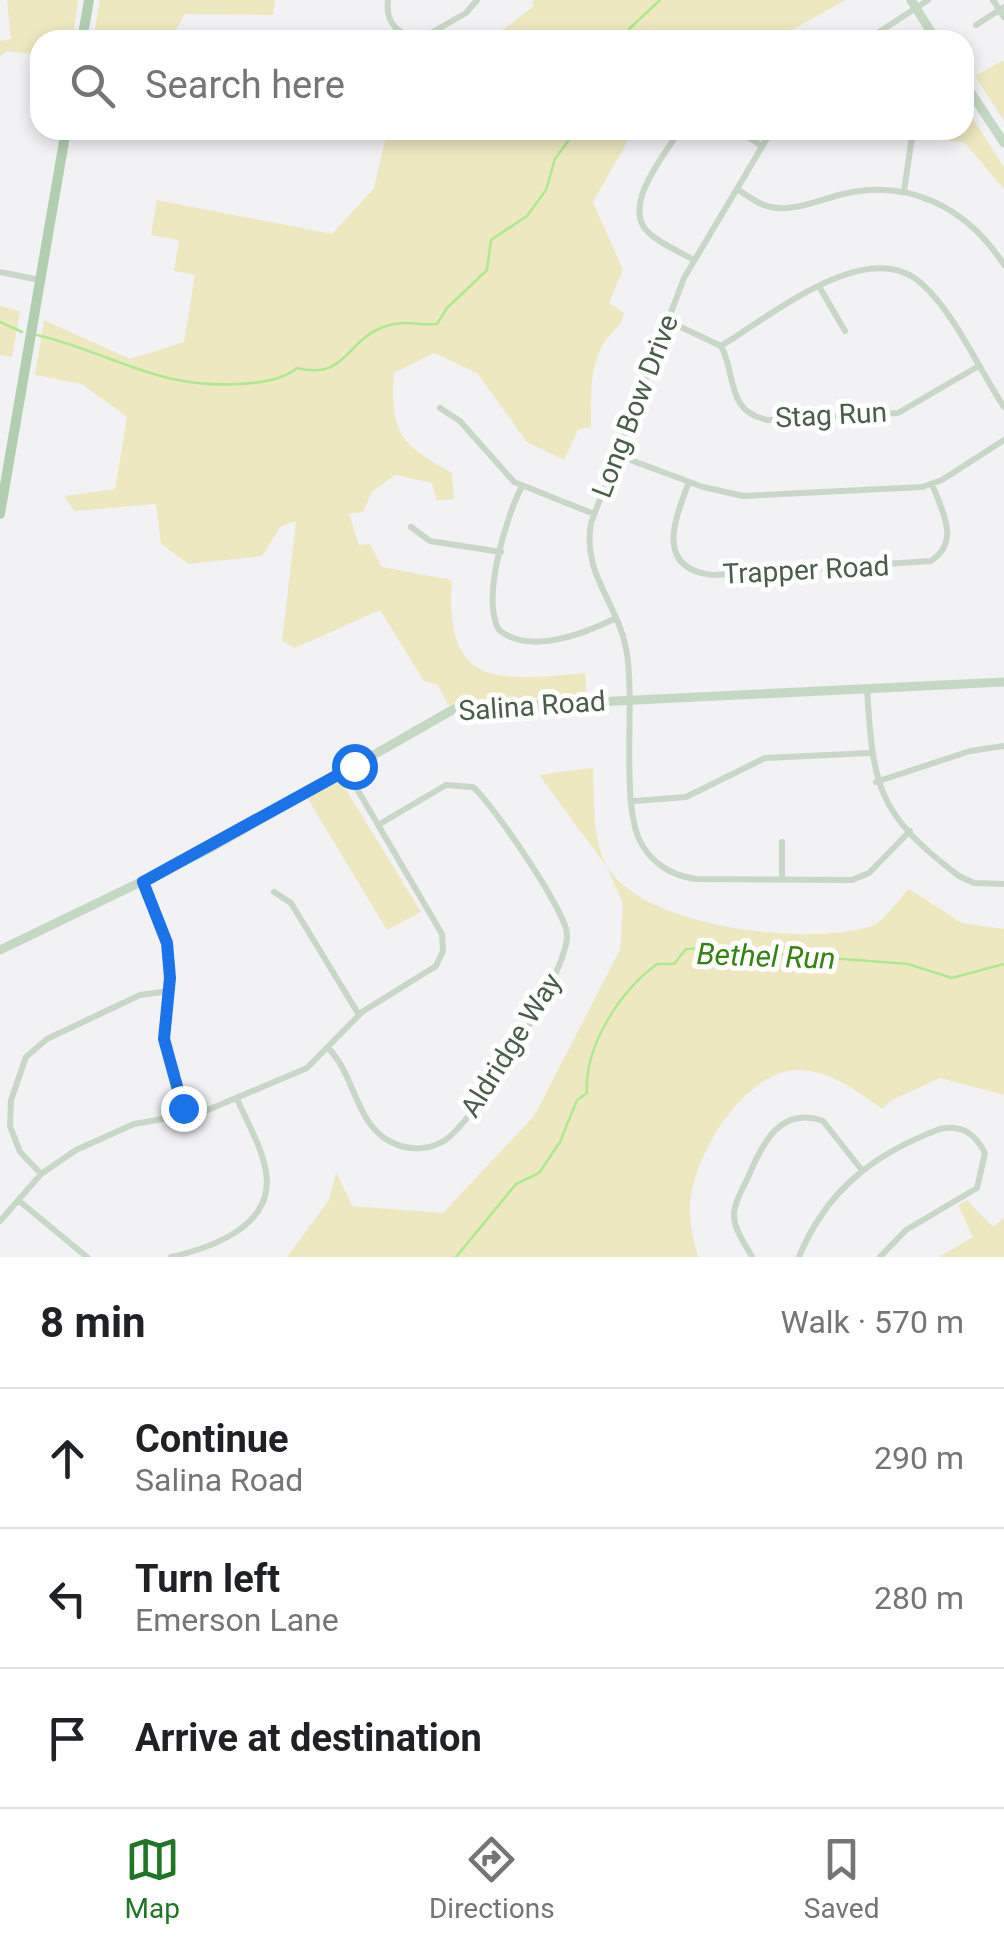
<!DOCTYPE html>
<html lang="en">
<head>
<meta charset="utf-8">
<style>
	body { margin:0; font-family:Roboto,sans-serif; background:#f6f6f6; color:#202124 }
	.stop { position:absolute; width:30px; height:30px; margin:-22px; border:8px solid #1a73e8; border-radius:50%; background:#fff }
	.stop.end { background:#1a73e8; border-color:#fff; box-shadow:0 2px 10px #0008 }
	.list { margin:0; padding:0; list-style:none }
	h2 { display:flex; justify-content:space-between; align-items:center; height:130px; margin:0; padding:0 40px; font-size:42px }
	h2 small { font-size:32px; font-weight:400; color:#757577 }
	.list li { display:grid; grid-template-columns:65px 1fr auto; gap:30px; align-items:center; box-sizing:border-box; height:140px; padding:0 40px; border-top:2px solid #e0e0e0 }
	.list b { display:block; font-size:38px; white-space:nowrap }
	.list p { margin:0; font-size:32px; white-space:nowrap; color:#757577 }
	.list em { font-size:32px; font-style:normal; color:#757577 }
	.icon { flex:none; width:55px; height:55px; fill:none; stroke:currentColor; stroke-width:2; stroke-linecap:round; stroke-linejoin:round }
	.map { position:relative; flex:none; width:1004px; height:1257px; overflow:hidden }
	.search { position:absolute; background:#fff; box-shadow:0 5px 15px #0003; left:30px; right:30px; top:30px; height:110px; display:flex; align-items:center; gap:25px; box-sizing:border-box; padding:0 35px; border-radius:30px; color:#757577; font-size:38px }
	.sheet { height:550px; background:#fff }
	nav { display:flex; justify-content:space-around; align-items:center; box-sizing:border-box; height:140px; border-top:2px solid #e0e0e0; background:#fff; font-size:28px; color:#757577 }
	nav a { display:grid; justify-items:center; gap:5px }
	nav .on { color:#207626 }
	.map>svg:first-child { display:block }
</style>
</head>
<body>
<div class="map">
<svg width="1004" height="1257" viewBox="0 0 1004 1257">
	<rect width="100%" height="100%" fill="#f2f1f3"/>
	<path fill="#eee8c1" d="M 7,0 L 78,0 L 73,40 L 40,40 L 40,55 L 6,51 L 0,57 L 0,41 L 11,39 Z
		M 100,0 L 275,0 L 273,15 L 185,14 L 170,40 L 93,40 Z
		M 532,0 L 846,0 L 788,32 L 784,40 L 489,40 L 534,6 Z
		M 1004,60 L 1004,121 L 975,76 Z
		M 964,105 L 1004,167 L 1004,189 L 964,142 L 949,141 L 948,130 L 964,130 Z
		M 393,130 L 634,130 L 593,202 L 623,270 L 609,303 L 624,313 C 621,328 609,333 602,346 C 589,372 591,399 591,427 L 578,430 L 564,460 L 527,442 L 477,373 L 434,353 L 394,373 C 390,435 400,443 452,473 L 454,499 L 437,501 L 432,483 L 395,475 L 372,492 L 363,512 L 349,514 L 359,545 L 370,544 L 382,567 L 452,580 C 444,689 498,681 585,673 L 587,694 L 448,705 L 438,685 L 424,681 L 380,610 L 295,648 L 282,641 L 296,521 L 281,526 L 262,556 L 189,564 L 161,544 L 156,504 L 74,511 L 64,496 L 115,489 L 127,417 L 82,384 L 35,375 L 44,320 L 130,359 L 184,342 L 195,275 L 174,271 L 179,240 L 151,235 L 157,200 L 332,234 L 374,188 L 386,136 Z
		M 0,306 L 20,311 L 12,357 L 0,355 Z
		M 593,768 C 595,799 591,838 607,866 C 642,928 810,947 872,926 C 885,921 899,899 909,889 L 962,923 L 1004,929 L 1004,1095 L 940,1078 L 890,1101 L 882,1109 C 858,1092 830,1070 799,1070 C 743,1070 689,1160 690,1211 C 690,1226 694,1242 698,1257 L 287,1257 L 329,1200 L 336,1172 L 352,1206 L 443,1213 L 534,1116 L 620,950 L 623,904 L 607,867 L 539,775 Z
		M 340,780 L 421,912 L 387,930 L 306,796 Z
		M 967,1200 L 993,1227 L 1004,1218 L 1004,1257 L 939,1257 L 973,1237 L 958,1205 Z"/>
	<g fill="none" stroke-linecap="round" stroke-linejoin="round">
		<path stroke="#ace990" stroke-width="2.5" d="M 625,40 L 629,29 L 660,0
			M 0,322 L 22,332
			M 37,335 C 113,353 155,389 240,384 C 260,383 283,380 297,368 C 346,380 346,341 383,327 C 403,319 418,326 437,324 L 447,308 L 487,270 L 491,240 L 527,216 L 546,190 L 555,159 L 576,130
			M 456,1257 L 516,1184 L 539,1173 L 560,1142 L 577,1100 L 587,1093 C 584,1047 619,992 657,964 L 674,964 L 686,949 L 702,948 L 908,964 L 952,978 L 1004,964"/>
		<path stroke="#c9d7c8" stroke-width="6" d="M 388,0 C 385,23 399,37 422,38 L 466,13 L 477,0
			M 993,0 L 1004,17
			M 976,25 L 1004,7
			M 867,40 L 928,0
			M 680,130 C 666,153 623,203 646,230 C 658,243 679,251 694,260
			M 736,130 L 762,146
			M 772,130 L 684,278 L 591,523 C 582,574 617,602 626,648 C 636,698 620,801 640,841 C 651,863 672,876 696,879 L 852,880 L 869,873 L 910,831
			M 737,189 C 748,196 759,205 771,207 C 792,212 819,200 839,195 C 907,177 967,207 1004,265
			M 904,191 L 913,130
			M 0,272 L 40,280
			M 820,288 L 845,331
			M 668,321 L 721,346 C 737,375 725,412 768,420 L 898,413 L 977,367
			M 721,346 C 771,316 868,234 922,284 C 954,312 980,371 1004,407
			M 440,408 L 460,421 L 514,482 L 594,514
			M 617,455 L 703,487 L 743,496 L 922,487 L 942,480 L 1004,440
			M 689,482 C 676,517 653,568 712,575 L 931,561 C 961,541 942,511 932,484
			M 522,486 C 506,517 481,599 499,630 C 530,655 583,634 614,619
			M 411,527 L 430,541 L 501,552
			M 867,689 C 873,786 877,814 959,876 L 974,883 L 1004,884
			M 876,782 L 970,751 L 1004,746
			M 634,801 L 686,797 L 765,758 L 870,753
			M 782,880 L 782,842
			M 143,883 L 168,950 L 171,979 L 164,1039 L 184,1117
			M 274,892 L 291,903 L 359,1015
			M 328,1048 C 355,1074 355,1124 391,1142 C 407,1150 426,1151 442,1142 C 474,1125 570,969 567,934 C 566,911 492,803 473,787 L 446,785 L 378,825
			M 41,1174 L 20,1152 L 10,1126 L 11,1100 L 26,1057 L 47,1039 L 140,995 L 169,991
			M 18,1200 L 87,1257
			M 0,1221 L 41,1174 L 76,1150 L 134,1124 L 203,1112 L 307,1068 L 362,1012 L 436,966 L 443,951 L 442,934 L 346,770
			M 171,1257 C 211,1248 275,1226 266,1172 C 262,1147 247,1122 237,1099
			M 752,1257 C 745,1243 733,1229 734,1213 C 735,1200 744,1187 749,1175 C 763,1142 781,1106 823,1121 L 861,1169
			M 799,1257 C 826,1191 873,1154 940,1129 C 961,1124 975,1133 985,1153 L 977,1188 L 906,1230 L 880,1257"/>
		<path stroke="#c4d8c4" stroke-width="9" d="M 911,0 L 936,40
			M 964,82 L 1004,143
			M 0,950 L 209,849 L 454,709 L 1004,682"/>
		<path stroke="#b2ceb1" stroke-width="10" d="M 82,40 L 89,0
			M 0,514 L 66,130"/>
	</g>
	<g fill="none" stroke-linecap="round" stroke-linejoin="round">
		<path stroke="#1a73e8" stroke-width="12" d="M 183,1108 L 164,1039 L 170,978 L 167,943 L 143,882 L 354,766"/>
	</g>
	<g text-anchor="middle" dominant-baseline="central" stroke-width="10" stroke-linejoin="round" paint-order="stroke">
		<g font-size="28" fill="#4a5d49" stroke="#fff">
			<text transform="translate(635 406) rotate(-69)">Long Bow Drive</text>
			<text transform="translate(831 415) rotate(-3)">Stag Run</text>
			<text transform="translate(806 570) rotate(-3)">Trapper Road</text>
			<text transform="translate(532 706) rotate(-4)">Salina Road</text>
			<text transform="translate(511 1045) rotate(-58)">Aldridge Way</text>
		</g>
		<g font-size="30" font-style="italic" fill="#348212" stroke="#fff">
			<text transform="translate(766 956) rotate(2)">Bethel Run</text>
		</g>
	</g>
</svg>
<div class="stop" style="left:354px;top:766px"></div>
<div class="stop end" style="left:183px;top:1108px"></div>
<div class="search"><svg class="icon" aria-label="search" viewBox="0 0 24 24"><circle cx="10" cy="10" r="6"/><path d="M15 15l6 6"/></svg>Search here</div>
</div>
<section class="sheet">
<h2>8 min<small>Walk · 570 m</small></h2>
<ul class="list">
<li><svg class="icon" aria-label="ahead" viewBox="0 0 24 24"><path d="M12 20V5M6 11l6-6 6 6"/></svg><div><b>Continue</b><p>Salina Road</p></div><em>290 m</em></li>
<li><svg class="icon" aria-label="left" viewBox="0 0 24 24"><path d="M17 20v-9H6M10 6l-5 5 5 5"/></svg><div><b>Turn left</b><p>Emerson Lane</p></div><em>280 m</em></li>
<li><svg class="icon" aria-label="arrive" viewBox="0 0 24 24"><path d="M6 21V4h12l-3 4 3 4H6"/></svg><div><b>Arrive at destination</b></div></li>
</ul>
</section>
<nav>
<a class="on"><svg class="icon" aria-label="map" viewBox="0 0 24 24"><path d="M3 6l6-2 6 2 6-2v14l-6 2-6-2-6 2zM9 4v14M15 6v14"/></svg>Map</a>
<a><svg class="icon" aria-label="directions" viewBox="0 0 24 24"><path d="M12 3l9 9-9 9-9-9zM9 14v-3h6M13 9l2 2-2 2"/></svg>Directions</a>
<a><svg class="icon" aria-label="saved" viewBox="0 0 24 24"><path d="M7 4h10v16l-5-4-5 4z"/></svg>Saved</a>
</nav>
</body>
</html>
